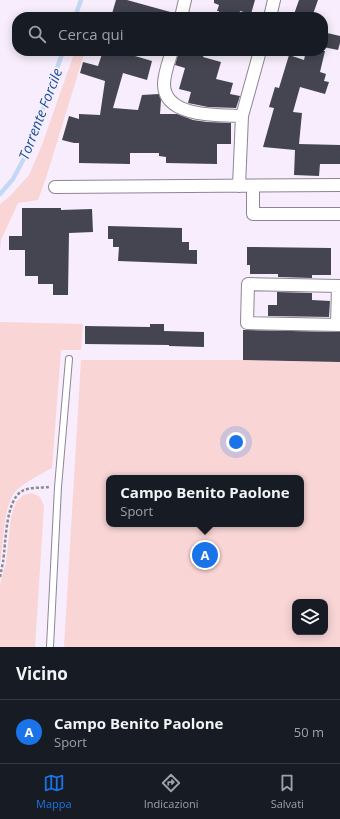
<!DOCTYPE html>
<html lang="it">
<head>
<meta charset="utf-8">
<style>
	body { margin:0; font-family:"Open Sans",sans-serif; background:#20242c; color:#f1f3f6 }
	.controls { position:absolute; right:12px; bottom:12px; display:grid; overflow:hidden; border-radius:8px; box-shadow:0 2px 10px #0003 }
	.controls button { width:36px; height:36px; display:grid; place-items:center; padding:0; border:0; border-bottom:1px solid #363941; background:#171b24; color:#f1f3f6; font:20px sans-serif }
	.you { position:absolute; left:236px; top:442px; width:14px; height:14px; margin:-10px; border:3px solid #fff; border-radius:50%; background:#1a73e8; box-shadow:0 0 0 6px #1a73e833 }
	.badge { display:grid; place-items:center; width:26px; height:26px; border-radius:50%; background:#1a73e8; color:#fff; font-size:13px; font-weight:700 }
	.pin { position:absolute; translate:-50% -50%; border:2px solid #fff; box-shadow:0 1px 4px #0006 }
	.popup { position:absolute; left:106px; top:475px; width:198px; height:52px; box-sizing:border-box; display:grid; place-content:center; border-radius:8px; background:#171b24; filter:drop-shadow(0 1px 3px #0005); font-size:13px; white-space:nowrap; color:#9ea1a6 }
	.popup b { font-size:15px; color:#f1f3f6 }
	.popup::after { content:''; position:absolute; left:50%; top:100%; margin-left:-8px; border:8px solid transparent; border-top-color:#171b24 }
	.list { margin:0; padding:0; list-style:none }
	h2 { display:flex; justify-content:space-between; align-items:center; height:52px; margin:0; padding:0 16px; font-size:17px }
	h2 small { font-size:13px; font-weight:400; color:#9ea1a6 }
	.list li { display:grid; grid-template-columns:26px 1fr auto; gap:12px; align-items:center; box-sizing:border-box; height:64px; padding:0 16px; border-top:1px solid #363941 }
	.list b { display:block; font-size:15px; white-space:nowrap }
	.list p { margin:0; font-size:13px; white-space:nowrap; color:#9ea1a6 }
	.list em { font-size:13px; font-style:normal; color:#9ea1a6 }
	.icon { flex:none; width:22px; height:22px; fill:none; stroke:currentColor; stroke-width:2; stroke-linecap:round; stroke-linejoin:round }
	.map { position:relative; flex:none; width:340px; height:647px; overflow:hidden }
	.search { position:absolute; background:#171b24; box-shadow:0 2px 10px #0003; left:12px; right:12px; top:12px; height:44px; display:flex; align-items:center; gap:10px; box-sizing:border-box; padding:0 14px; border-radius:16px; color:#9ea1a6; font-size:15px }
	.sheet { height:116px; background:#171b24 }
	nav { display:flex; justify-content:space-around; align-items:center; box-sizing:border-box; height:56px; border-top:1px solid #363941; background:#171b24; font-size:11px; color:#9ea1a6 }
	nav a { display:grid; justify-items:center; gap:2px }
	nav .on { color:#1a73e8 }
	.map>svg:first-child { display:block }
</style>
</head>
<body>
<div class="map">
<svg width="340" height="647" viewBox="0 0 340 647">
	<rect width="100%" height="100%" fill="#f7edfc"/>
	<path fill="#f9d5d6" fill-rule="evenodd" d="M 75,51 L 85,51 L 46,178 L 38,200 L 18,203 L 1,240 L 0,252 L 0,204 L 10,196 L 29,175 L 42,145 Z
		M 0,322 L 83,324 L 81,350 L 61,350 L 52,468 C 41,474 29,480 19,488 C 2,501 4,546 0,565 Z
		M 81,360 L 243,360 L 340,362 L 340,647 L 64,647 ZM 109,478 L 301,478 L 301,524 L 109,524 ZM 295,602 L 325,602 L 325,632 L 295,632 Z
		M 32,493 L 40,497 L 44,506 L 35,647 L 0,647 L 0,584 L 6,562 L 11,517 L 16,502 L 23,495 Z"/>
	<g fill="none" stroke-linecap="round" stroke-linejoin="round">
		<path stroke="#c5d8f3" stroke-width="4.5" d="M 75,17 L 81,0
			M 0,194 L 13,179 L 29,149 L 63,51"/>
	</g>
	<path fill="#454552" d="M 116,0 L 127,0 L 174,13 L 174,17 L 111,17 Z
		M 214,0 L 255,0 L 251,14 L 240,11 L 238,17 L 217,17 L 219,11 L 217,11 L 219,5 L 214,3 Z
		M 299,0 L 318,0 L 312,17 L 293,17 Z
		M 323,32 L 340,36 L 340,43 L 338,50 L 323,47 Z
		M 103,51 L 118,51 L 152,61 L 147,80 L 123,73 L 113,108 L 138,110 L 142,95 L 159,94 L 161,100 L 160,114 L 177,114 L 193,120 L 207,122 L 231,123 L 231,144 L 217,144 L 217,164 L 166,163 L 166,157 L 159,156 L 159,153 L 130,153 L 130,164 L 79,163 L 79,143 L 74,143 L 62,140 L 69,116 L 79,119 L 79,114 L 100,115 L 105,81 L 80,73 L 83,62 L 98,66 Z
		M 179,51 L 205,51 L 203,57 L 221,62 L 216,79 L 233,83 L 230,94 L 240,96 L 236,108 L 208,107 L 188,103 L 191,92 L 179,89 L 185,68 L 175,65 Z
		M 306,51 L 325,51 L 320,72 L 326,74 L 324,81 L 329,82 L 325,94 L 300,87 L 293,112 L 302,113 L 299,144 L 340,145 L 340,164 L 320,164 L 319,176 L 294,175 L 295,150 L 263,147 L 274,108 L 269,107 L 275,87 L 279,88 L 289,55 L 304,60 Z
		M 22,208 L 61,208 L 61,210 L 92,209 L 93,232 L 69,233 L 68,295 L 53,295 L 53,284 L 38,284 L 38,276 L 25,276 L 25,250 L 9,250 L 9,236 L 22,236 Z
		M 108,226 L 182,228 L 182,242 L 189,242 L 189,250 L 197,250 L 197,264 L 118,261 L 119,247 L 113,247 L 113,239 L 108,239 Z
		M 247,247 L 331,248 L 331,275 L 312,275 L 312,278 L 278,277 L 278,274 L 250,274 L 250,265 L 247,265 Z
		M 277,292 L 312,293 L 312,300 L 330,301 L 329,317 L 268,316 L 268,305 L 277,305 Z
		M 150,324 L 164,324 L 164,331 L 204,332 L 204,347 L 169,346 L 169,345 L 85,344 L 85,326 L 150,327 Z
		M 243,330 L 340,332 L 340,362 L 243,360 Z"/>
	<g fill="none" stroke-linecap="round" stroke-linejoin="round">
		<g stroke="#8e8592" stroke-width="8">
			<path id="lane" d="M 50,647 L 58,487 L 69,359"/>
		</g>
		<g stroke="#8e8592" stroke-width="14">
			<path id="street" d="M 181,17 L 185,0
				M 270,17 L 274,0
				M 172,51 C 169,61 164,74 164,84 C 164,118 219,115 242,116
				M 239,186 L 242,116 L 260,51
				M 253,186 L 253,214 L 340,214
				M 55,187 L 340,185
				M 340,286 L 248,284 L 247,323 L 340,325
				M 337,325 L 338,286"/>
		</g>
		<path stroke="#8f8892" stroke-width="2.5" stroke-dasharray="3 2" stroke-linecap="butt" d="M 0,577 C 1,572 2,567 3,562 C 6,544 5,501 22,491 C 29,487 41,488 49,487"/>
		<use href="#lane" stroke="#fff" stroke-width="6"/>
		<use href="#street" stroke="#fff" stroke-width="12"/>
	</g>
	<g text-anchor="middle" dominant-baseline="central" stroke-width="4" stroke-linejoin="round" paint-order="stroke">
		<g font-size="14" font-style="italic" fill="#13509b" stroke="#f7edfc">
			<text transform="translate(40 114) rotate(-69)">Torrente Forcile</text>
		</g>
	</g>
</svg>
<div class="controls">
<button><svg class="icon" aria-label="layers" viewBox="0 0 24 24"><path d="M12 4l9 5-9 5-9-5zM3 14l9 5 9-5"/></svg></button>
</div>
<div class="you"></div>
<div class="pin badge" style="left:205px;top:555px">A</div>
<div class="popup"><b>Campo Benito Paolone</b>Sport</div>
<div class="search"><svg class="icon" aria-label="search" viewBox="0 0 24 24"><circle cx="10" cy="10" r="6"/><path d="M15 15l6 6"/></svg>Cerca qui</div>
</div>
<section class="sheet">
<h2>Vicino<small></small></h2>
<ul class="list">
<li><span class="badge">A</span><div><b>Campo Benito Paolone</b><p>Sport</p></div><em>50 m</em></li>
</ul>
</section>
<nav>
<a class="on"><svg class="icon" aria-label="map" viewBox="0 0 24 24"><path d="M3 6l6-2 6 2 6-2v14l-6 2-6-2-6 2zM9 4v14M15 6v14"/></svg>Mappa</a>
<a><svg class="icon" aria-label="directions" viewBox="0 0 24 24"><path d="M12 3l9 9-9 9-9-9zM9 14v-3h6M13 9l2 2-2 2"/></svg>Indicazioni</a>
<a><svg class="icon" aria-label="saved" viewBox="0 0 24 24"><path d="M7 4h10v16l-5-4-5 4z"/></svg>Salvati</a>
</nav>
</body>
</html>
